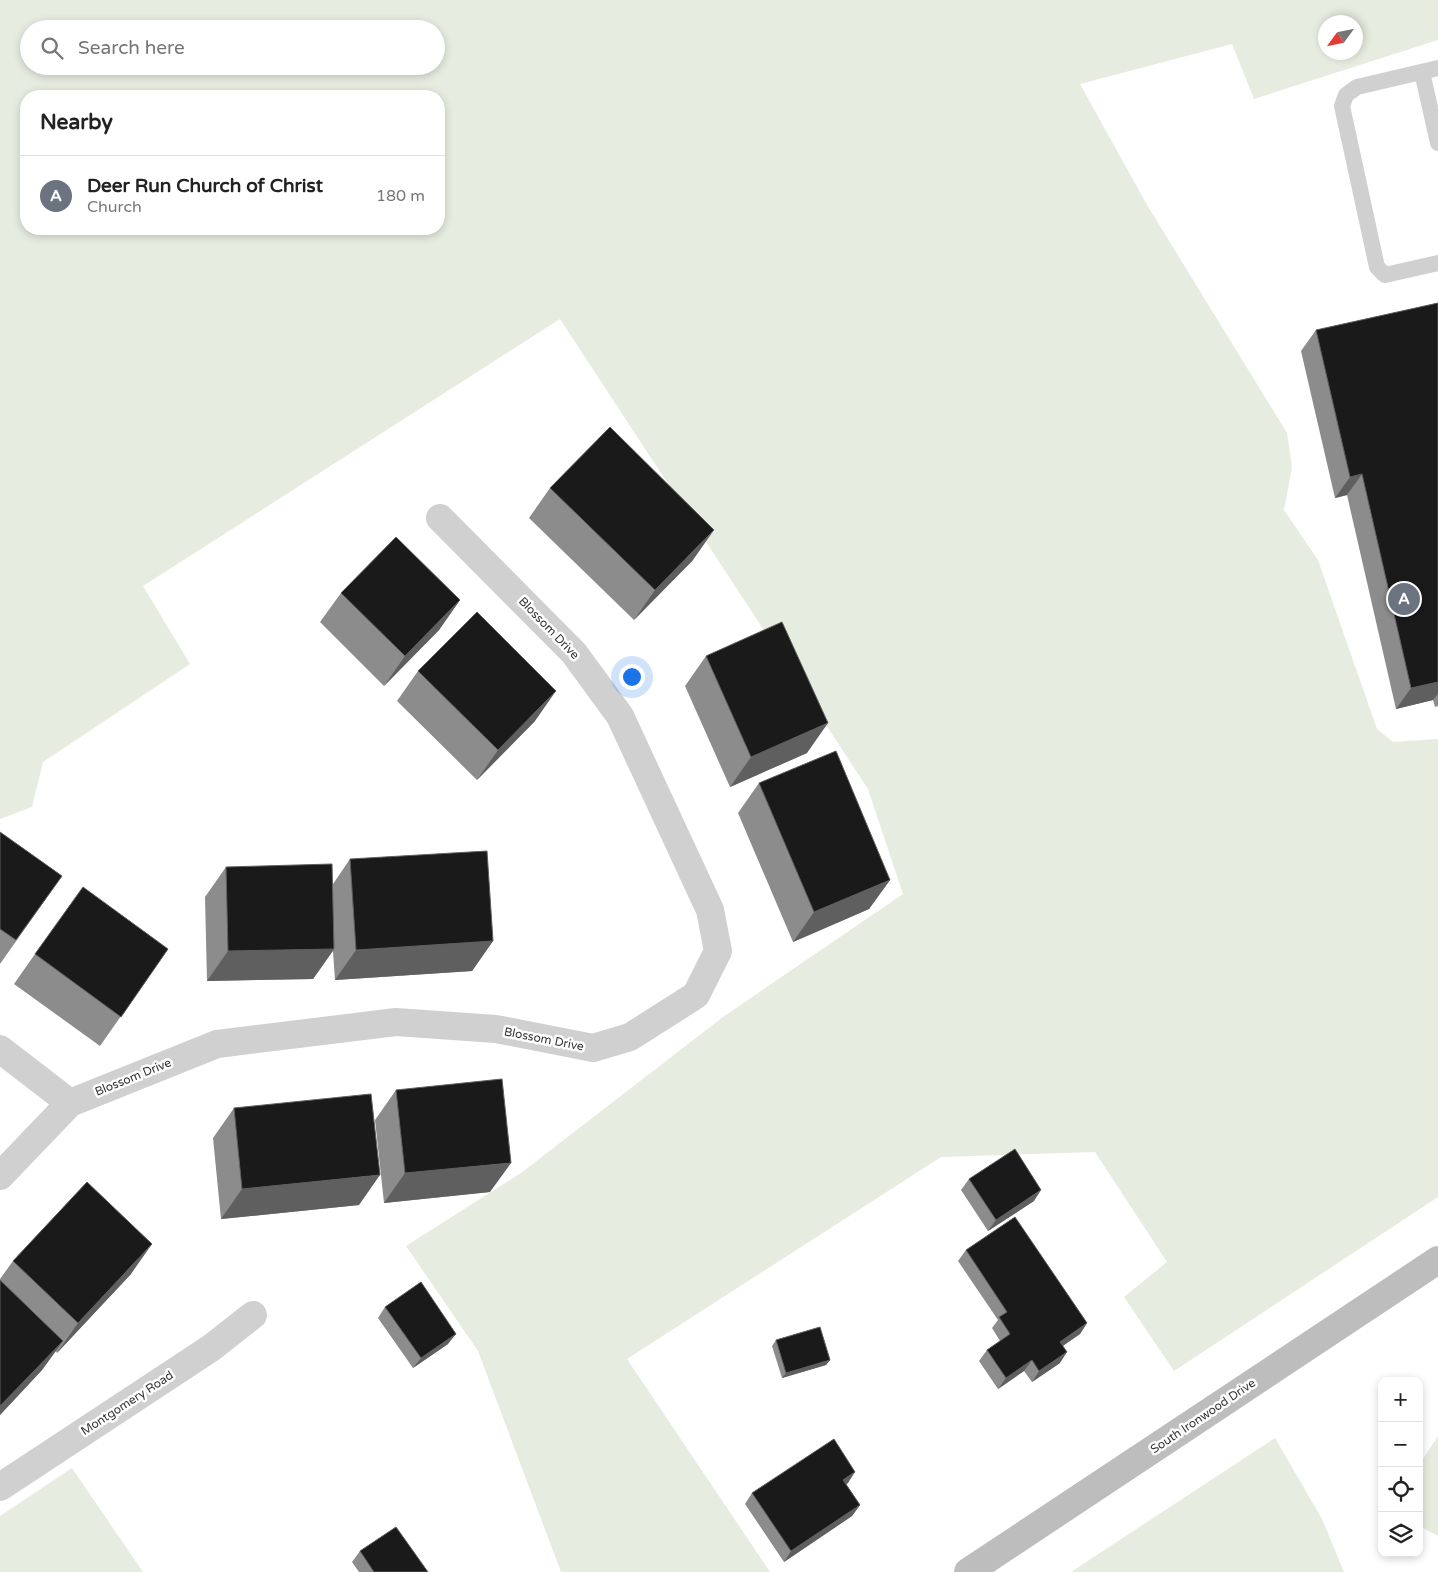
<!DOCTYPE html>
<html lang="en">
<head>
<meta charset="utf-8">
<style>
	body { margin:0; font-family:"Varela Round",sans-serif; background:#f2f2f2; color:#222 }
	.controls { position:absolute; right:15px; bottom:15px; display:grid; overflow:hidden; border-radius:10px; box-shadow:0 2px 8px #0003 }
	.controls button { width:45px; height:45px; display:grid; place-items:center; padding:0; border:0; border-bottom:1px solid #e0e0e0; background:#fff; color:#222; font:25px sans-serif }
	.compass { position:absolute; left:1318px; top:15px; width:45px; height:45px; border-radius:50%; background:#fff; box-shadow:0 2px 8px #0003; rotate:237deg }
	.you { position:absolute; left:631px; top:676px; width:18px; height:18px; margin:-12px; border:4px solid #fff; border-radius:50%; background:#1a73e8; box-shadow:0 0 0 8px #1a73e833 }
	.badge { display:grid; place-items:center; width:32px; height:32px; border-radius:50%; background:#e63946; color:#fff; font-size:16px; font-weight:700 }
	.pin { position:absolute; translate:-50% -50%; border:2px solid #fff; box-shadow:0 1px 5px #0006 }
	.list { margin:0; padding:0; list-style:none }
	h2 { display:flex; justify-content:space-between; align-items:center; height:65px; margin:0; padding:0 20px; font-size:21px }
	h2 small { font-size:16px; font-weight:400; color:#767676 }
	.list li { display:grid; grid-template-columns:32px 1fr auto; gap:15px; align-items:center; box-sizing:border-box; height:80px; padding:0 20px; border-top:1px solid #e0e0e0 }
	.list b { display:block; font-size:19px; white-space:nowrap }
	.list p { margin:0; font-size:16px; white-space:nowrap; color:#767676 }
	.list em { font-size:16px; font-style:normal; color:#767676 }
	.icon { flex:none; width:28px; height:28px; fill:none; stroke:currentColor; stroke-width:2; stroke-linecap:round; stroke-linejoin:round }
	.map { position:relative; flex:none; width:1438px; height:1572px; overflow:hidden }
	.search { position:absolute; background:#fff; box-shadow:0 2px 8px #0003; left:20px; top:20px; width:425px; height:55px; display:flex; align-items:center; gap:12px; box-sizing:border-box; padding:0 18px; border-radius:28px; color:#767676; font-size:19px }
	.panel { position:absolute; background:#fff; box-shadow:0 2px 8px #0003; left:20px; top:90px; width:425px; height:145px; border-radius:20px }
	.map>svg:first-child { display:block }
</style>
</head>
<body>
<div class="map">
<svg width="1438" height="1572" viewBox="0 0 1438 1572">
	<rect width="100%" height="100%" fill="#fff"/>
	<path fill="#e6ecdf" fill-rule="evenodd" d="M 0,0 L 1438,0 L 1438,40 L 1254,99 L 1232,44 L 1080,84 L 1147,205 L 1287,433 L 1292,467 L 1284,510 L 1318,560 L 1377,729 L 1393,742 L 1438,739 L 1438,1197 L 1174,1371 L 1124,1297 L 1167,1262 L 1095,1152 L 941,1157 L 627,1359 L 770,1572 L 561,1572 L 478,1351 L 406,1246 L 521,1173 L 723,1017 L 903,894 L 868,789 L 560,319 L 143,586 L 190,664 L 43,762 L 32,807 L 0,819 ZM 1326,22 L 1356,22 L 1356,52 L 1326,52 ZM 29,29 L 436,29 L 436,66 L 29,66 ZM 26,96 L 439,96 L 439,229 L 26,229 Z
		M 1438,1436 L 1438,1536 L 1419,1526 L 1419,1465 Z
		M 1275,1438 L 1322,1519 L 1344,1572 L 1071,1572 Z
		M 72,1468 L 143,1572 L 0,1572 L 0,1516 Z"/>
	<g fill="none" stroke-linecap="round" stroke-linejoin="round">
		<path stroke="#d0d0d0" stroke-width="16" d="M 1438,68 L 1357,87 L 1346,95 L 1342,106 L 1377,267 L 1385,275 L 1438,263
			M 1422,72 L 1438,143"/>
		<path stroke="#d0d0d0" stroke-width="28" d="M 0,1049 L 70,1103
			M 0,1176 L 70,1103 L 217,1044 L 396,1022 L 496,1029 L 593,1048 L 630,1037 L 696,995 L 718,951 L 710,910 L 620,716 L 574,653 L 440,518
			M 0,1487 L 211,1348 L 253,1315"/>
		<path stroke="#bdbdbd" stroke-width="28" d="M 968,1572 L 1438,1260"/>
	</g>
	<path fill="#8c8c8c" d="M 1438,303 L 1438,706 L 1435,707 L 1433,700 L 1396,709 L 1347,495 L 1335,498 L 1301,351 L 1316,330 Z
		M 550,488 L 693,560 L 634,620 L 529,518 Z
		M 341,593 L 460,600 L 439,630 L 384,686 L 320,622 Z
		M 706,656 L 807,753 L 730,787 L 685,686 Z
		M 418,671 L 535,721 L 477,780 L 397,701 Z
		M 759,783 L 890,880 L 869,909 L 793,942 L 738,813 Z
		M 0,832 L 62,876 L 0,964 Z
		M 350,859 L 493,941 L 472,971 L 335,980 L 333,951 L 313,979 L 207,981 L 205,897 L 226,867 L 333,884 Z
		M 168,949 L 100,1046 L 14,984 L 35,954 Z
		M 396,1090 L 490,1192 L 384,1203 L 375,1120 Z
		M 234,1108 L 359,1205 L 221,1219 L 213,1138 Z
		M 969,1179 L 1034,1201 L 988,1231 L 961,1190 Z
		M 966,1250 L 1087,1323 L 1080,1334 L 1063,1346 L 1060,1363 L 1032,1382 L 1024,1371 L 998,1389 L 979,1361 L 987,1350 L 1000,1341 L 992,1328 L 998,1320 L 958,1261 Z
		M 13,1261 L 131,1274 L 57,1353 L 56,1351 L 42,1370 L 0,1415 L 0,1279 Z
		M 385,1307 L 448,1344 L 413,1368 L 378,1318 Z
		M 776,1340 L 830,1360 L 826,1365 L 782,1378 L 772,1346 Z
		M 848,1483 L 846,1484 L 860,1505 L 852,1516 L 784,1562 L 745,1504 L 752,1493 Z
		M 360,1551 L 428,1572 L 359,1572 L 352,1562 Z"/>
	<path fill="#5f5f5f" d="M 1362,474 L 1347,495 L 1335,498 L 1350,477 Z
		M 714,530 L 693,560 L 634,620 L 655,590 Z
		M 460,600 L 439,630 L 384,686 L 405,656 Z
		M 1438,682 L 1438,694 L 1433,700 L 1396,709 L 1411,688 Z
		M 556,691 L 535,721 L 477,780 L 498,750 Z
		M 828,723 L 807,753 L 730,787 L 751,757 Z
		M 890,880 L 869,909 L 793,942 L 814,912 Z
		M 493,941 L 472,971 L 335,980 L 356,950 Z
		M 334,949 L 313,979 L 207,981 L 228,951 Z
		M 511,1163 L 490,1192 L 384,1203 L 405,1173 Z
		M 380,1175 L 359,1205 L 221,1219 L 242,1189 Z
		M 1041,1190 L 1034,1201 L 988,1231 L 996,1220 Z
		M 152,1244 L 131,1274 L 57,1353 L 78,1323 Z
		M 1087,1323 L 1080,1334 L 1052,1353 L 1060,1342 Z
		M 456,1334 L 448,1344 L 413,1368 L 421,1358 Z
		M 63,1341 L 42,1370 L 0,1415 L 0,1406 Z
		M 1067,1352 L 1060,1363 L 1032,1382 L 1039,1371 Z
		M 830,1360 L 826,1365 L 782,1378 L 786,1373 Z
		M 1032,1360 L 1024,1371 L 998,1389 L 1006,1378 Z
		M 855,1472 L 848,1483 L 835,1491 L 843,1480 Z
		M 860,1505 L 852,1516 L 784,1562 L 791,1551 Z"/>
	<path fill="#1a1a1a" stroke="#5f5f5f" d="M 1438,303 L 1438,682 L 1411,688 L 1362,474 L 1350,477 L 1316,330 Z
		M 610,427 L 714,530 L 655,590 L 550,488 Z
		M 396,537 L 460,600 L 405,656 L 341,593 Z
		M 477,612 L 556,691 L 498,750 L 418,671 Z
		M 782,622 L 828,723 L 751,757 L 706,656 Z
		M 836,751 L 890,880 L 814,912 L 759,783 Z
		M 0,832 L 62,876 L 16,940 L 0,929 Z
		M 487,851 L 493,941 L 356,950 L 350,859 Z
		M 332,864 L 334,949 L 228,951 L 226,867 Z
		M 83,887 L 168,949 L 121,1017 L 35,954 Z
		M 502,1079 L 511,1163 L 405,1173 L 396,1090 Z
		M 371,1094 L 380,1175 L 242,1189 L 234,1108 Z
		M 1015,1149 L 1041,1190 L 996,1220 L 969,1179 Z
		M 87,1182 L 152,1244 L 78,1323 L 13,1261 Z
		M 1015,1217 L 1087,1323 L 1060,1342 L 1067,1352 L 1039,1371 L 1032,1360 L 1006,1378 L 987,1350 L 1010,1334 L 999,1317 L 1007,1312 L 966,1250 Z
		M 0,1280 L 63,1341 L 0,1406 Z
		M 421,1282 L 456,1334 L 421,1358 L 385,1307 Z
		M 820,1327 L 830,1360 L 786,1373 L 776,1340 Z
		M 834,1439 L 855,1472 L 843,1480 L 860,1505 L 791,1551 L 752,1493 Z
		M 396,1527 L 428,1572 L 374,1572 L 360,1551 Z"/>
	<g text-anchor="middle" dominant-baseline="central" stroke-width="5" stroke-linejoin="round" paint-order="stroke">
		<g font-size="12" fill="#333" stroke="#fff">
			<text transform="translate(549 628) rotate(46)">Blossom Drive</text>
			<text transform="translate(544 1039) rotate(11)">Blossom Drive</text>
			<text transform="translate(133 1077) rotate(-22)">Blossom Drive</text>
			<text transform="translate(127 1403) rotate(-33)">Montgomery Road</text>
			<text transform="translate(1203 1416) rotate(-34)">South Ironwood Drive</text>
		</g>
	</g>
</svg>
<div class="controls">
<button>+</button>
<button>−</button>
<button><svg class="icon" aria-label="locate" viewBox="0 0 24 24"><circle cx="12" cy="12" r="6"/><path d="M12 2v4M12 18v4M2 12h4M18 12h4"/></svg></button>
<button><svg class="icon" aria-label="layers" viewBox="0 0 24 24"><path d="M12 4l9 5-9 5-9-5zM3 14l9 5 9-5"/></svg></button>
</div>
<svg class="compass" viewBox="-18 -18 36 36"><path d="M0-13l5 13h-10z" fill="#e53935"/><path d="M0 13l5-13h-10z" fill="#767676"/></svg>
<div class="you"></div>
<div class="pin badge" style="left:1404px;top:599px;background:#6b7280">A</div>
<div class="search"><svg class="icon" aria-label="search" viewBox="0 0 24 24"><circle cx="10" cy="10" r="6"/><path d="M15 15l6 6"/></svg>Search here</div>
<section class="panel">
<h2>Nearby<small></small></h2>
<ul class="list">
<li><span class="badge" style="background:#6b7280">A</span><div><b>Deer Run Church of Christ</b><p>Church</p></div><em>180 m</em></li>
</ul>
</section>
</div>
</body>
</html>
